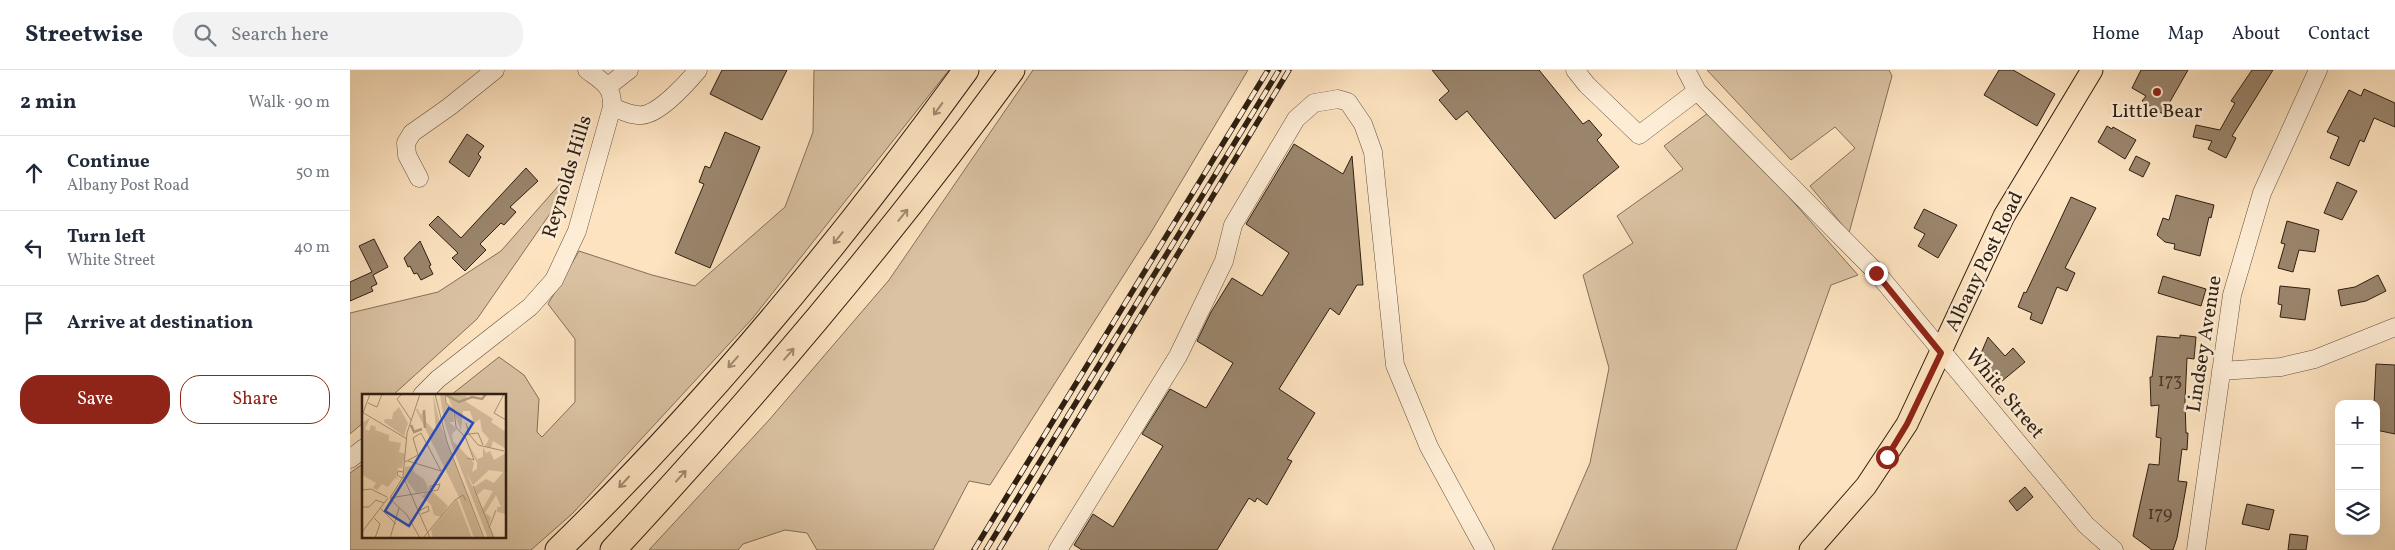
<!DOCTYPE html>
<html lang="en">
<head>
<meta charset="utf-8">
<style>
	body { margin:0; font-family:Vollkorn,serif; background:#f2f2f3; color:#1f2937 }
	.controls { position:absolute; right:15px; bottom:15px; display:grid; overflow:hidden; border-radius:10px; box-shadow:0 5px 20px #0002 }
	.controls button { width:45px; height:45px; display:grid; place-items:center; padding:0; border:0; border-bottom:1px solid #e0e1e3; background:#fff; color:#1f2937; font:25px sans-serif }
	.stop { position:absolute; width:15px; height:15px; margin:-11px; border:4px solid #8f2418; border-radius:50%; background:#fff }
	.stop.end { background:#8f2418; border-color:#fff; box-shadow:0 1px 5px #0008 }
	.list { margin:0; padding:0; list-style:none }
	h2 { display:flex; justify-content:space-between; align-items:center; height:65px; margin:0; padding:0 20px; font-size:21px }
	h2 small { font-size:16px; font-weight:400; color:#747a83 }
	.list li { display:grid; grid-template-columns:32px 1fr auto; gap:15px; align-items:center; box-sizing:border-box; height:75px; padding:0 20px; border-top:1px solid #e0e1e3 }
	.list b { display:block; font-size:19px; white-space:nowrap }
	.list p { margin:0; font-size:16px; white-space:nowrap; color:#747a83 }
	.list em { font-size:16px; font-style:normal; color:#747a83 }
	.actions { display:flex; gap:10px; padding:15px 20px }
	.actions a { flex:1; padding:11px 0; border:1px solid #8f2418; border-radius:20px; text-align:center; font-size:18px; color:#8f2418 }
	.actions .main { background:#8f2418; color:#fff }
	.icon { flex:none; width:28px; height:28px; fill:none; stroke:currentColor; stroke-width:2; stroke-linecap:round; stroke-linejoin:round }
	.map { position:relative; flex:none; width:2045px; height:480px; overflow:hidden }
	header { display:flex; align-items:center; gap:30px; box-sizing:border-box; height:70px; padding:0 25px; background:#fff; border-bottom:1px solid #e0e1e3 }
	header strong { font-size:24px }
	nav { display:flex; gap:28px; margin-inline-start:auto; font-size:18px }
	.search { width:350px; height:45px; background:#f2f2f3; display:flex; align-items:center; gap:12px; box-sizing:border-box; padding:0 18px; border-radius:20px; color:#747a83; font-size:19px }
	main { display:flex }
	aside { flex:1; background:#fff }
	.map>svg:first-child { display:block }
</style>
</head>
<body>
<header>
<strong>Streetwise</strong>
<div class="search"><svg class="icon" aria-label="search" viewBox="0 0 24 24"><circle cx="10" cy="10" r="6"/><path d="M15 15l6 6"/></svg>Search here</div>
<nav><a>Home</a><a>Map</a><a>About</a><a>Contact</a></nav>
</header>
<main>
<aside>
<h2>2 min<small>Walk · 90 m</small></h2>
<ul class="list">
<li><svg class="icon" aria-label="ahead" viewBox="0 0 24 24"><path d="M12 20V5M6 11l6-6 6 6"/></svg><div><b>Continue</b><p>Albany Post Road</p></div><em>50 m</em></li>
<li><svg class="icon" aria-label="left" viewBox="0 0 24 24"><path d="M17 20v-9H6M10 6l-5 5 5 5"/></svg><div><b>Turn left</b><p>White Street</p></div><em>40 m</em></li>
<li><svg class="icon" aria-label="arrive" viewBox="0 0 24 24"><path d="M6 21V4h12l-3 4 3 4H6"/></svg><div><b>Arrive at destination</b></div></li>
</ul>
<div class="actions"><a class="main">Save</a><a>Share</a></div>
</aside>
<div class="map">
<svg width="2045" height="480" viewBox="0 0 2045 480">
	<rect width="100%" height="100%" fill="#fde3c0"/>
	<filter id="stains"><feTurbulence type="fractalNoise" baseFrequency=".004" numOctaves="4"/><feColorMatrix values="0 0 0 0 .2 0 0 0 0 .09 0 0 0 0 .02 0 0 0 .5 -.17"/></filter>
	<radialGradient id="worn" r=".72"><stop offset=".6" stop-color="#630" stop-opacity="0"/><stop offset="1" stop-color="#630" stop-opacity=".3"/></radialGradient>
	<path fill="#dac2a2" stroke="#84705a" d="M 464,0 L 599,0 L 402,249 L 223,443 L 181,480 L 0,480 L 0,403 L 14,393 L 14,466 L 155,466 L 155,325 L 101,325 L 149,287 L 174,305 L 189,329 L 187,362 L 192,367 L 225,332 L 225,269 L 198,234 L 229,181 L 302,205 L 345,216 L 435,137 L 463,62 Z
		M 683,0 L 898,0 L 800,164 L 640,415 L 619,411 L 583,480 L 467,480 L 457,463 L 435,460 L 393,474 L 388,480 L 299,480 L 419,350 L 539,210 Z
		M 1357,0 L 1539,0 L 1542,6 L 1499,163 L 1460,116 L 1505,78 L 1485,57 L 1441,90 Z
		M 1362,40 L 1508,205 L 1481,215 L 1386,480 L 1202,480 L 1240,393 L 1259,298 L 1233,205 L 1283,173 L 1267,146 L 1333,99 L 1314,76 Z
		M 217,106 L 204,138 L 127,249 L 43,325 L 14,325 L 14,352 L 0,364 L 0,243 L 88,222 L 151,181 Z"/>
	<path fill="#9a856c" stroke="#2e1f11" d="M 372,0 L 437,0 L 412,50 L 360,24 Z
		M 1082,0 L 1189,0 L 1233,54 L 1239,50 L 1252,65 L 1247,70 L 1269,97 L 1205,149 L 1117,41 L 1106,50 L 1089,30 L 1099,21 Z
		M 1649,0 L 1663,0 L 1705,24 L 1687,56 L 1634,25 Z
		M 1791,0 L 1838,0 L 1813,44 L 1792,31 L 1796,26 L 1782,18 Z
		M 1902,0 L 1923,0 L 1882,66 L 1886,68 L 1876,88 L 1858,79 L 1862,71 L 1843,67 L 1846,55 L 1870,60 L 1885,33 L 1881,31 Z
		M 2014,19 L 2045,33 L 2045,57 L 2024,48 L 2014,72 L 2010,70 L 1999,96 L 1980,88 L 1989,67 L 1977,62 L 1999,20 L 2011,26 Z
		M 1757,56 L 1762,59 L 1763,57 L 1786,70 L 1775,89 L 1748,72 Z
		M 375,62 L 410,77 L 360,198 L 325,183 L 354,114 L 349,112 L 355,96 L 360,98 Z
		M 117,64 L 134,76 L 128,84 L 131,87 L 119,107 L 99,92 Z
		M 944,74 L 993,104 L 1002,86 L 1013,215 L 1007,215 L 989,245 L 980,238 L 929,319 L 965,343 L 937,389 L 942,391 L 917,435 L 907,428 L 905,432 L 899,428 L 867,480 L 732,480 L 724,475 L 743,444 L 763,457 L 813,376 L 792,364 L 820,319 L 856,338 L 883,293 L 847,271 L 861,242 L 882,208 L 912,226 L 939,183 L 896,154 Z
		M 1786,86 L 1800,93 L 1793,107 L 1779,100 Z
		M 176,98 L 188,111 L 160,137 L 166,142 L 154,155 L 151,153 L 130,174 L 136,180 L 115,201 L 102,188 L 108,183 L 79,155 L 88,146 L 111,168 Z
		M 1987,112 L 2007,121 L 1992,150 L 1974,143 Z
		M 1826,125 L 1864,135 L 1861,148 L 1859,147 L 1850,186 L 1824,179 L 1825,174 L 1815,172 L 1807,165 L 1813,148 L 1819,150 Z
		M 1721,127 L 1746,138 L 1715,198 L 1725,203 L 1717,221 L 1707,217 L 1692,254 L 1680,249 L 1682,243 L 1668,237 L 1674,222 L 1676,223 Z
		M 1574,139 L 1607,155 L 1588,188 L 1568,176 L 1575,164 L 1564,158 Z
		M 1937,151 L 1969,160 L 1965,182 L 1949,180 L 1943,202 L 1928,198 L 1935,174 L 1931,173 Z
		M 24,169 L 38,197 L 23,205 L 27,214 L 21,217 L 23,221 L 0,231 L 0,212 L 22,202 L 9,176 Z
		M 70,171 L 81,195 L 79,196 L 83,204 L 71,210 L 67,203 L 64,204 L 60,196 L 58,197 L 54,188 Z
		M 2028,205 L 2036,221 L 2016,231 L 1991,236 L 1988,220 L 2005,217 Z
		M 1813,206 L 1856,219 L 1851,236 L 1808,223 Z
		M 1930,216 L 1960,219 L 1955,250 L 1930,247 L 1932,235 L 1928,234 Z
		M 1830,265 L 1846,267 L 1844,289 L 1837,288 L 1835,331 L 1836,363 L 1838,363 L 1837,380 L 1832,379 L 1828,411 L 1837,412 L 1827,468 L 1823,480 L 1802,480 L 1783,466 L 1799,394 L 1809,395 L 1811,368 L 1806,367 L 1809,335 L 1801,336 L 1800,307 L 1802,307 L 1807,266 L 1830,268 Z
		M 1638,267 L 1655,286 L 1663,278 L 1675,292 L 1646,316 L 1638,306 L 1641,302 L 1629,288 Z
		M 2026,294 L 2045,295 L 2045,364 L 2026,360 L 2026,334 L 2024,334 Z
		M 1675,417 L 1683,427 L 1667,441 L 1659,431 Z
		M 1897,434 L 1924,440 L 1919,460 L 1892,454 Z
		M 1940,464 L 1958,466 L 1956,480 L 1938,480 Z"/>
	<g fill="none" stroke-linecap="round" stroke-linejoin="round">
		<g stroke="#62503d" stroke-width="19">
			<path id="minor" d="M 1225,0 L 1237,15 L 1289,65 L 1347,21
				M 1336,0 L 1347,21 L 1527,203 L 1736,455 L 1764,480
				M 257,17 L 279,0
				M 262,37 C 272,41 287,48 297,44 C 313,39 337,13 348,0
				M 69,108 L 57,85 L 56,73 L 62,63 L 99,37 L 145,0
				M 1871,301 L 1931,297 L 1965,289 L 2045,257
				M 72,325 L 88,309 L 180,237 L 204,210 L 227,161 L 262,37 C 263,16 253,12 237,0
				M 0,389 L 14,378
				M 708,480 L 828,286 L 874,191 L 883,155 L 946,49 L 964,33 L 988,29 L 998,32 L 1013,54 L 1023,82 L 1045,295 L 1079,377 L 1135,480
				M 1846,480 L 1882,225 L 1912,123 L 1968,0"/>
		</g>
		<g stroke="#2e1f11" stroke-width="23">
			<path id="major" d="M 1460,480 L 1516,416 L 1557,354 L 1654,146 L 1742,0"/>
		</g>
		<g stroke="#2e1f11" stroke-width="27">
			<path id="highway" d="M 208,480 C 358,334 493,170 616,0
				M 263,480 C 405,327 539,169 662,0"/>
		</g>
		<use href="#minor" stroke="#feedd6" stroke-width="18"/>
		<use href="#major" stroke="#fde3c0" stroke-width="21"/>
		<use href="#highway" stroke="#fde3c0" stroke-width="25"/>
		<g stroke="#2e1f11" stroke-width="5.5">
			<path id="rail" d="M 624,480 L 918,0
				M 636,480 L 929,0
				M 649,480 L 939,0"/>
		</g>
		<use href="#rail" stroke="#feedd6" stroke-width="4" stroke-dasharray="11" stroke-linecap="butt"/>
	</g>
	<defs><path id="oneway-shaft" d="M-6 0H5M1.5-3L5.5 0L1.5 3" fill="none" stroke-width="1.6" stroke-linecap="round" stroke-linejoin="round" transform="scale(1.25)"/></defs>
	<g stroke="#a08b71">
		<use href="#oneway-shaft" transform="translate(588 39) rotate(126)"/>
		<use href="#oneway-shaft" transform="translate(553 145) rotate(-51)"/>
		<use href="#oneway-shaft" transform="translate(488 168) rotate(129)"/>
		<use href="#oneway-shaft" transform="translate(439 284) rotate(-49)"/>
		<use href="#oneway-shaft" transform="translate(383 292) rotate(131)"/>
		<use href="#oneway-shaft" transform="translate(331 406) rotate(-48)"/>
		<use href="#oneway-shaft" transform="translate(274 412) rotate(133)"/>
	</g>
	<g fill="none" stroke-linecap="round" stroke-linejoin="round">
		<path stroke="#8f2418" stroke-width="6" d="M 1526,203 L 1591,283 L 1557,354 L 1537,387"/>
	</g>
	<circle fill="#8f2418" stroke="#feedd6" stroke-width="2" cx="1807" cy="22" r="5"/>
	<g text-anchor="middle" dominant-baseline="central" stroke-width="5" stroke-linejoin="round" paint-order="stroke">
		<g font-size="18" fill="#493828">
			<text x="1820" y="311">173</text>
			<text x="1810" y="444">179</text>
		</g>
		<g font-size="20" fill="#2e1f11" stroke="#feedd6">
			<text x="1807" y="42">Little Bear</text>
		</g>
		<g font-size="20" fill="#2e1f11" stroke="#feedd6">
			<text transform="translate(218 107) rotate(-73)">Reynolds Hills</text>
			<text transform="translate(1635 192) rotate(-64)">Albany Post Road</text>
			<text transform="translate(1855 274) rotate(-81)">Lindsey Avenue</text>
			<text transform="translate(1654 324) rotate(50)">White Street</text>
		</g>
	</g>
	<g transform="translate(12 324)">
		<rect width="144" height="144" fill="#fde3c0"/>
		<path d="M 71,0 L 78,29 L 121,144 L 112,144 L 96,101 L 54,16 L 55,14 L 59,21 L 62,16 L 64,28 L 74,38 ZM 78,0 L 82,0 L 83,8 L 91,16 L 92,28 L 87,28 L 95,35 L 90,40 L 91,47 L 112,69 L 110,78 L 115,75 L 115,69 L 102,43 L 115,65 L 121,63 L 121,53 L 124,59 L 128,57 L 132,66 L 144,59 L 144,120 L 135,118 L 135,113 L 139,113 L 134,101 L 123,119 L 129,123 L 127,131 L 120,116 L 131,97 L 122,95 L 114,102 L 112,93 L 124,85 L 132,89 L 141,78 L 127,76 L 111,91 L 104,78 L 132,144 L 126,144 L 93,60 L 82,27 ZM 85,0 L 105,2 L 103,7 L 131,25 L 129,28 L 144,38 L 144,55 L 131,47 L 129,54 L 123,52 L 127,45 L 120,37 L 118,25 L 112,29 L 108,17 L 101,17 L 99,37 ZM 37,13 L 46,29 L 42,42 L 22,28 L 23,25 L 30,25 L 31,19 ZM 8,24 L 3,35 L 7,37 L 9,31 L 14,33 L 13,36 L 27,41 L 27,47 L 39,49 L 37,58 L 43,60 L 40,74 L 36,74 L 34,82 L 37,86 L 33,84 L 26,93 L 20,90 L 15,96 L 11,94 L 14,89 L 0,81 L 0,32 L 1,28 ZM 49,72 L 53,79 L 62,85 L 67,96 L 54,99 L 42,83 L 43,73 ZM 70,97 L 86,112 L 79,123 L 72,121 L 69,111 L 56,99 L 61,102 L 62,99 ZM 95,105 L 110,144 L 71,144 L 69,136 Z" fill="#dac2a2"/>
		<path fill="none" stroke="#b7a084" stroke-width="2.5" d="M 84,1 L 97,8 L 110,3 L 120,5 L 124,0M 62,16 L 63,34M 49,31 L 52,38 L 60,35"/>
		<path fill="none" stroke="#aa957a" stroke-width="1" d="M 58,0 L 45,39 L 41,82 L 68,144M 73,0 L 85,48 L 122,144M 83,0 L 84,9 L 92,16 L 94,33 L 102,42 L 107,40 L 104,29M 142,0 L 132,19 L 144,26M 39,1 L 35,5 L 49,26M 6,9 L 15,13 L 20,0M 0,18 L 45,45M 1,19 L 8,0M 103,42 L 112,66 L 105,64M 121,51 L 116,39 L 107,40 L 116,51 L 142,57M 43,68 L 56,61 L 51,44 L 59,39 L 79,77 L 46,67M 40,84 L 35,81 L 36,77 L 41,78M 111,92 L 132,144M 0,96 L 9,95 L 25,103M 28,104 L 76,96 L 78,90 L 68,92 L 68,96M 28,104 L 41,83M 28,105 L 45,121 L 58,144M 0,113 L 7,113 L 14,106 L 22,109M 18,114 L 34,130M 57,117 L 66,112 L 67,117 L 59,120M 12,124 L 18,130 L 13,144M 127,134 L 134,116M 0,138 L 26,104M 28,144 L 37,114M 61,144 L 93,106 L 101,101 L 104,107"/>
		<path fill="#1d4ed8" fill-opacity="0.15" stroke="#1d4ed8" stroke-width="2.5" d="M 87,14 L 111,29 L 47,132 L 23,117 Z"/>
		<rect width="144" height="144" fill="none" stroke="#2e1f11" stroke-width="2.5"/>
	</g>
	<rect width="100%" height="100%" filter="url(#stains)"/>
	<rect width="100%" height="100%" fill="url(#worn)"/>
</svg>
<div class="controls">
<button>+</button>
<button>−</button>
<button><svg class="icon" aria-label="layers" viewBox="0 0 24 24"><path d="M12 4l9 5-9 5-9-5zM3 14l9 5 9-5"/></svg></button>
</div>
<div class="stop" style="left:1537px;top:387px"></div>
<div class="stop end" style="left:1526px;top:203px"></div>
</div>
</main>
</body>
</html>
